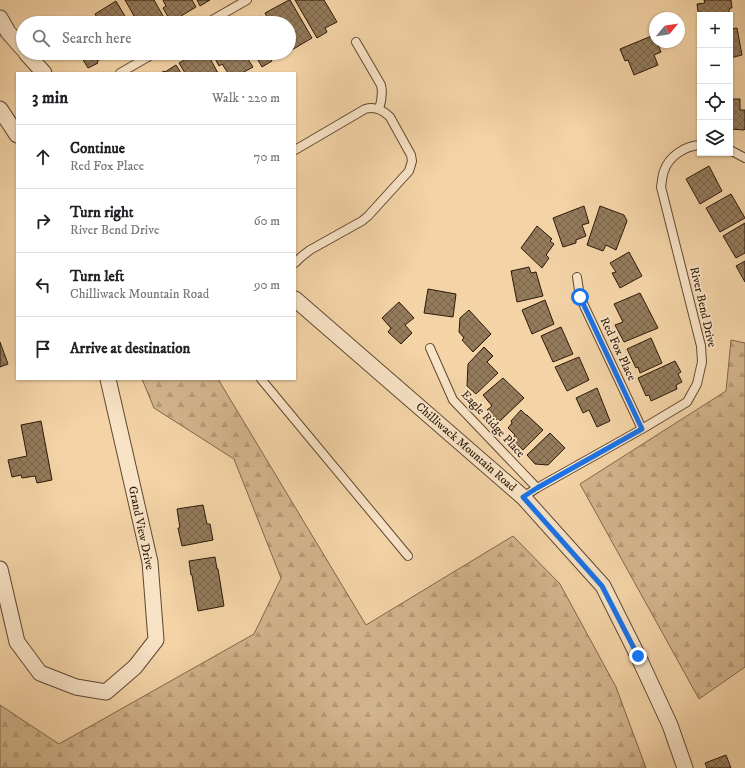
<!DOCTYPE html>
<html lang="en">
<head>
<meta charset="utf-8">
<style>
	body { margin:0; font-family:"IM FELL DW Pica",serif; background:#f6f6f6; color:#202124 }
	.controls { position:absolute; right:12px; top:12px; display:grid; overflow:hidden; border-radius:0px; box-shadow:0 1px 3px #0004 }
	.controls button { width:36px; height:36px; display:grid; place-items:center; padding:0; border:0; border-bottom:1px solid #e0e0e0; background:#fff; color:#202124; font:20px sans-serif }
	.compass { position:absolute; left:649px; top:12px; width:36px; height:36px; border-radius:50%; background:#fff; box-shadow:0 1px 3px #0004; rotate:60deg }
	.stop { position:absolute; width:12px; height:12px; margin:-9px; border:3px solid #1a73e8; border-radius:50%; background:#fff }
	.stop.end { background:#1a73e8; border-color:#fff; box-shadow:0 1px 4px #0008 }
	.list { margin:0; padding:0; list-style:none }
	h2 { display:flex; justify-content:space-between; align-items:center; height:52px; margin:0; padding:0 16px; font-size:17px }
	h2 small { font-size:13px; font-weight:400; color:#757577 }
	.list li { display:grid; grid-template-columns:26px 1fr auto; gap:12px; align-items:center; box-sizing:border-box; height:64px; padding:0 16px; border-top:1px solid #e0e0e0 }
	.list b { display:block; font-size:15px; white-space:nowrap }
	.list p { margin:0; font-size:13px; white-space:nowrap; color:#757577 }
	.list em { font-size:13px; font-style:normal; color:#757577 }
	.icon { flex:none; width:22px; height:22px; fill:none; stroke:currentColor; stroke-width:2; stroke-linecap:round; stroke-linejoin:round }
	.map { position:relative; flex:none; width:745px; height:768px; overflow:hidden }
	.search { position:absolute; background:#fff; box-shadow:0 1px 3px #0004; left:16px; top:16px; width:280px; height:44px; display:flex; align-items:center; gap:10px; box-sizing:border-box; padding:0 14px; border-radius:22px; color:#757577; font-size:15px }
	.panel { position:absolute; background:#fff; box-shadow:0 1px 3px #0004; left:16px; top:72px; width:280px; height:308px; border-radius:0px }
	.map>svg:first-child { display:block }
</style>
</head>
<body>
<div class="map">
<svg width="745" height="768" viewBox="0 0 745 768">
	<defs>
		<pattern id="forest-firs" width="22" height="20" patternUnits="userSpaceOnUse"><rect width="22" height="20" fill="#d2b48c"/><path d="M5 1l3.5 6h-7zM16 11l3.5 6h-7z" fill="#b59a77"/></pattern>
		<pattern id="building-cross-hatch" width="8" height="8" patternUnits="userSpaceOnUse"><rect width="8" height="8" fill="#947b5c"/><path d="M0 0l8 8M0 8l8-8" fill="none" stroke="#79644a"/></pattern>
	</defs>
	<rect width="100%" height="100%" fill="#f4d4a7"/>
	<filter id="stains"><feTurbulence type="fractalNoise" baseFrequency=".005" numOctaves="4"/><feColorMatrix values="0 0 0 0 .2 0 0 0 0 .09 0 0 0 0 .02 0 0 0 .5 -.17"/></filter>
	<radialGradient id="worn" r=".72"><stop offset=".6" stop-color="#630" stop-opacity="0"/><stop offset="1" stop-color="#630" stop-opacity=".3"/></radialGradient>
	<path fill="url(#forest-firs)" stroke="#80674b" d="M 731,340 L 745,343 L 745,667 L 699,699 L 580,484 L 726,391 Z
		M 142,379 L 218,379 L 366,625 L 513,536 L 560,584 L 616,687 L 646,768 L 0,768 L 0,705 L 59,744 L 254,634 L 281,578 L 234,459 L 154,408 Z"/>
	<path fill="url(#building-cross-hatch)" stroke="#2d1a0a" d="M 125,0 L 154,0 L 167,23 L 138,23 Z
		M 163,0 L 192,0 L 196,7 L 171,22 L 163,8 L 166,6 Z
		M 197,0 L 210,0 L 200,6 Z
		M 289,0 L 290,0 L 312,38 L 290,51 L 289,48 L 289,23 L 270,23 L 265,13 Z
		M 295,0 L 324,0 L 337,22 L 325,28 L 327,32 L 317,38 Z
		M 704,0 L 731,0 L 732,8 L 730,8 L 730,9 L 729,10 L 729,13 L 716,15 L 700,15 L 700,17 L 699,18 L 697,4 L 705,3 Z
		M 116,1 L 129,23 L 100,23 L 95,14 Z
		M 261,16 L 265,23 L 247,23 L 249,22 L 249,23 Z
		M 737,28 L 742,55 L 730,58 L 730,29 Z
		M 654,35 L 655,42 L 657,42 L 661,52 L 654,55 L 658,65 L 634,75 L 628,60 L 625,61 L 620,49 Z
		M 79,53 L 108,53 L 109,55 L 97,61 L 98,63 L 88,68 Z
		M 198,53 L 207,53 L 218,73 L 185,73 L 179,63 Z
		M 212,53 L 244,53 L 253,67 L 242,73 L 228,73 L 222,64 L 219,66 Z
		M 254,53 L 277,53 L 269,57 L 272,61 L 262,67 Z
		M 176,65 L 181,73 L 161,73 L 164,71 L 165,72 Z
		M 730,99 L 740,99 L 740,110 L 745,110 L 745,129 L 744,130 L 730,129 Z
		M 709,166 L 722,191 L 700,204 L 686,179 Z
		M 731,194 L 745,218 L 720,232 L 706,208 Z
		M 584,206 L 589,223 L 582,225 L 586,236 L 576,240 L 576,243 L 563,247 L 553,218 Z
		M 600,206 L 624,215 L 627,221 L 616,250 L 606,245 L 603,251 L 587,245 Z
		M 745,223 L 745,253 L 736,258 L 723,236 Z
		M 537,226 L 552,239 L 550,241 L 554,244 L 546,255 L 549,258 L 542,268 L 521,248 Z
		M 629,252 L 642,276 L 620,288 L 612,273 L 616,272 L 610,263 Z
		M 745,261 L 745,282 L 736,266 Z
		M 529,267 L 531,273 L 536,272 L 543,296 L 517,302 L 511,271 Z
		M 428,289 L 456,294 L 453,317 L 424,313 Z
		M 640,293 L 658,328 L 624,342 L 615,325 L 623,322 L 614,304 Z
		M 545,300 L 554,324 L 532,334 L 522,310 Z
		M 399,302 L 414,318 L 405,325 L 412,333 L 401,344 L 388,332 L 391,328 L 382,318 Z
		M 469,310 L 491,334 L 473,352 L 462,340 L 464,338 L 459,332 L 460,318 Z
		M 561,327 L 573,354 L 553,362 L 541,336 Z
		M 651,338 L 662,363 L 640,373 L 638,367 L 636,368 L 627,349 Z
		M 0,342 L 8,364 L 0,367 Z
		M 484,347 L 493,356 L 487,362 L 498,373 L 476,394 L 467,386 L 468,364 Z
		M 579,357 L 589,380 L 567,391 L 555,367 Z
		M 675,361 L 681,372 L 678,374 L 682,382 L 676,385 L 677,389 L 651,401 L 649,395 L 646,396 L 638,378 Z
		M 503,378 L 524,398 L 499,422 L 487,410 L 492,406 L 483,395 Z
		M 597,388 L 610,421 L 597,427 L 589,410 L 583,413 L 576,398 Z
		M 521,410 L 526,415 L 527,415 L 543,430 L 523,450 L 512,440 L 515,435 L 508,428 L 512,423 L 511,421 Z
		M 41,421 L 52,480 L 37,483 L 35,476 L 22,478 L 21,475 L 12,477 L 8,460 L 27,456 L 21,425 Z
		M 550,433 L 565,448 L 548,465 L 535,464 L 527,455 Z
		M 203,505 L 207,524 L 210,524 L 213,540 L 182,546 L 178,528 L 180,528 L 177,509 Z
		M 215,557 L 217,569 L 218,569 L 224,606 L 198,611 L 192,575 L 191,575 L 189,561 Z
		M 726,755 L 731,768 L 707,768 L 705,763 Z"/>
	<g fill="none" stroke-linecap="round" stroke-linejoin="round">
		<g stroke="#5f4831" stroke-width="10">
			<path id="service" d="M 207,23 L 247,0
				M 356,42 L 381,85 C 383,94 382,100 379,109
				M 120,73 L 155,53
				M 295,150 L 365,109 C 375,106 383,110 390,117 L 411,155 L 412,161 L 409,171 L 368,216 L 362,221 L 310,250 L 301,257 L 295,263
				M 730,150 L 745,158
				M 577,277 L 580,297 L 642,429
				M 430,348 L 453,400 L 537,488
				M 261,379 L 408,556
				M 523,497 L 537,488 L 642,429 L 687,402 L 697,384 L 702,362 L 701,346 L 661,187 C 662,182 662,176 664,171 C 669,156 685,146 700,145"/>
		</g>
		<g stroke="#5f4831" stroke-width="17">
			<path id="minor" d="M 0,18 L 8,32 L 23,49
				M 26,53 L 44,73
				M 0,109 L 17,135
				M 295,299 L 523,497 L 603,586 L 638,656 L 670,725 L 685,768
				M 0,569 L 17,642 L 40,673 L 76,687 L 106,692 L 135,667 L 156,640 L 150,562 L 108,379"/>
		</g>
		<use href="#service" stroke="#f8e3c6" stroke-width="8"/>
		<use href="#minor" stroke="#f8e3c6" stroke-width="15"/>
	</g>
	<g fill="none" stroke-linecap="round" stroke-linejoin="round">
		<path stroke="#1a73e8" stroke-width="5" d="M 580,297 L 642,429 L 537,488 L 523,497 L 602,586 L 638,656"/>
	</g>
	<g text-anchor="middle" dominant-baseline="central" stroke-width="3.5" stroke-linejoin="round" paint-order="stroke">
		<g font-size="12" fill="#2d1a0a" stroke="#f8e3c6">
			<text transform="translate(703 307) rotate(77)">River Bend Drive</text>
			<text transform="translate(618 349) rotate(65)">Red Fox Place</text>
			<text transform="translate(493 424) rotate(47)">Eagle Ridge Place</text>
			<text transform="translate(466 447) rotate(41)">Chilliwack Mountain Road</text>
			<text transform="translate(141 528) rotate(78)">Grand View Drive</text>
		</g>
	</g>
	<rect width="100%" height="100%" filter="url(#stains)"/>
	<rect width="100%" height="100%" fill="url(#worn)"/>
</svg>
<div class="controls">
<button>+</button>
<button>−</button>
<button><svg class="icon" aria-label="locate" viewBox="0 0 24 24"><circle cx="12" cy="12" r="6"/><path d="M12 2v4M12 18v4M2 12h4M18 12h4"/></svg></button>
<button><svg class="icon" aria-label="layers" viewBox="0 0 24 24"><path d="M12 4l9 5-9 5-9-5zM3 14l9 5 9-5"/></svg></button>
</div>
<svg class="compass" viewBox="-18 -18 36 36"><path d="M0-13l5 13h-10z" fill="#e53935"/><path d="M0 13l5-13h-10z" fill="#757577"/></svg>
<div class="stop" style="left:580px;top:297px"></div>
<div class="stop end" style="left:638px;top:656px"></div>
<div class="search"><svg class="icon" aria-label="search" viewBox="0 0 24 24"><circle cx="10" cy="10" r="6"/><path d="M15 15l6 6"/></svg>Search here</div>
<section class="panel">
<h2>3 min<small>Walk · 220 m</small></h2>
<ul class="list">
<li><svg class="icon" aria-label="ahead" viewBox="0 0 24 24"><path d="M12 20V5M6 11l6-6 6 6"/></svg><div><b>Continue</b><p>Red Fox Place</p></div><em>70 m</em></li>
<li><svg class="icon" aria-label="right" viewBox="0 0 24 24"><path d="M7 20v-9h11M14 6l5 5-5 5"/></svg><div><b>Turn right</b><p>River Bend Drive</p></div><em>60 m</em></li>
<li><svg class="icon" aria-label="left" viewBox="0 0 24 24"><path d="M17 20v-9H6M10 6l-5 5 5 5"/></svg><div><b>Turn left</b><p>Chilliwack Mountain Road</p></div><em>90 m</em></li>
<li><svg class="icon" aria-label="arrive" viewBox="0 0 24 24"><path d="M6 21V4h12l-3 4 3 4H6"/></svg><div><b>Arrive at destination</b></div></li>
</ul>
</section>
</div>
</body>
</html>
